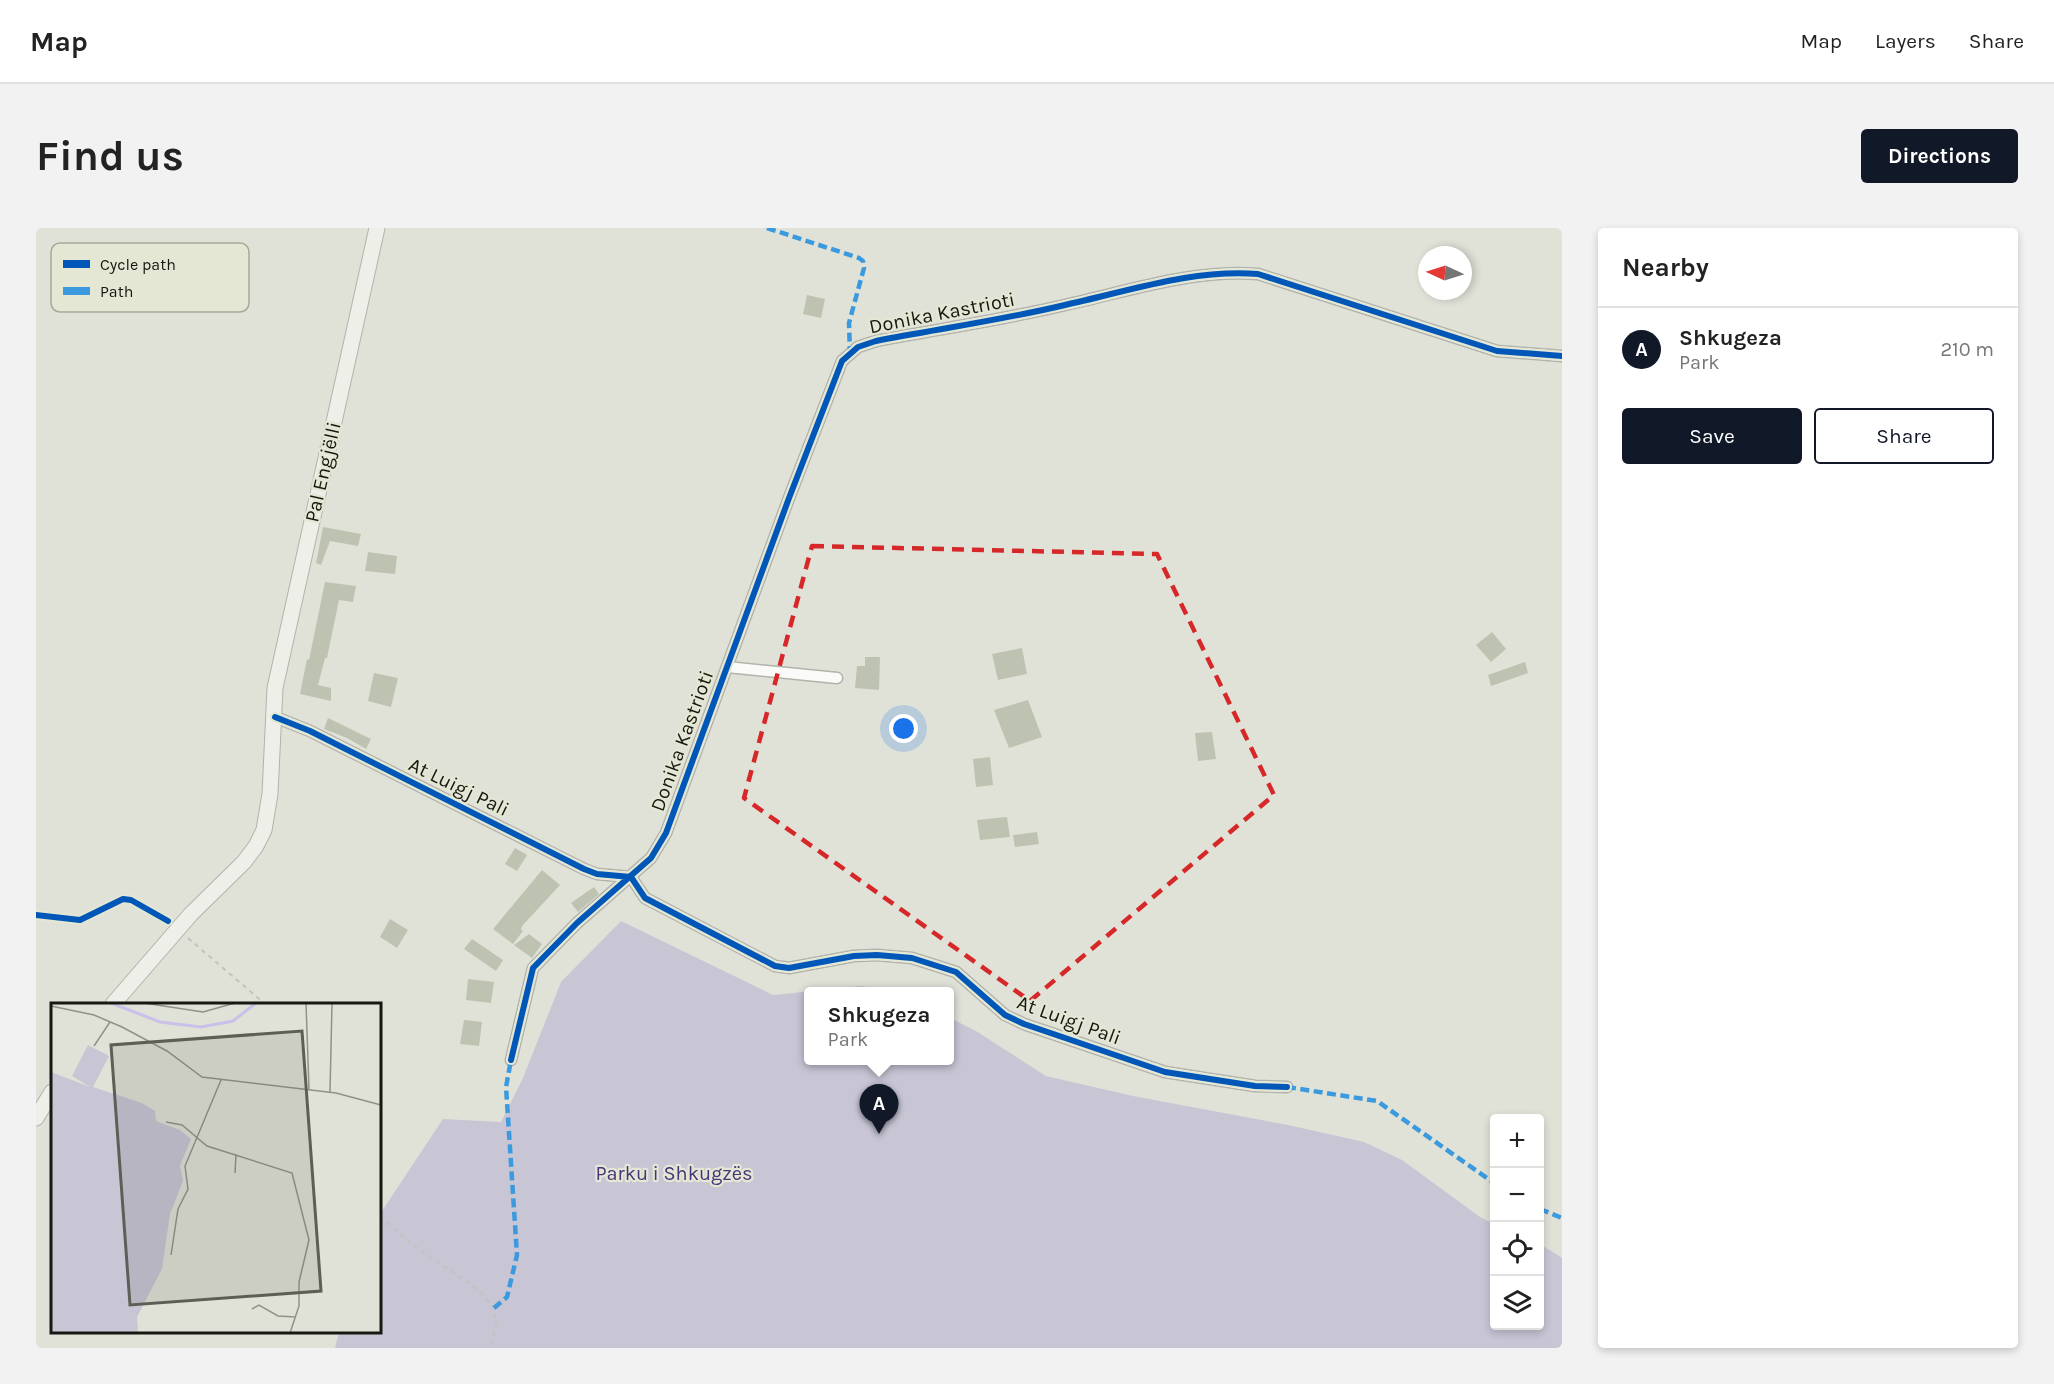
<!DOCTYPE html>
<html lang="en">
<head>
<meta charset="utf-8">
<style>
	body { margin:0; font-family:Karla,sans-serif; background:#f2f2f2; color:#222 }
	.controls { position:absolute; right:18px; bottom:18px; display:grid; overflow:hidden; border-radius:6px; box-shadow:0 3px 9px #0003 }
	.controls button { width:54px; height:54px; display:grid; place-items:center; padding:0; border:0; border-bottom:2px solid #e0e0e0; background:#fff; color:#222; font:30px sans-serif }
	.compass { position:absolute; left:1382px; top:18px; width:54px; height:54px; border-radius:50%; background:#fff; box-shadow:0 3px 9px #0003; rotate:274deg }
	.you { position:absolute; left:868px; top:501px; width:21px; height:21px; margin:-15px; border:4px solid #fff; border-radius:50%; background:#1a73e8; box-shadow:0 0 0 9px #1a73e833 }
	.badge { display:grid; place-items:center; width:39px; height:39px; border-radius:50%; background:#111827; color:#fff; font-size:20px; font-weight:700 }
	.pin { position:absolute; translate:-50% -50px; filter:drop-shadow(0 2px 3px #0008) }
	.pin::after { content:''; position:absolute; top:32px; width:21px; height:18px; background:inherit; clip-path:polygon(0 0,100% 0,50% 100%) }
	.popup { position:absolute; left:768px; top:759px; width:150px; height:78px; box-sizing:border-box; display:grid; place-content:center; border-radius:6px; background:#fff; filter:drop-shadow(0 2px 4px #0005); font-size:20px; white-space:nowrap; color:#767676 }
	.popup b { font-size:22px; color:#222 }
	.popup::after { content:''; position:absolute; left:50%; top:100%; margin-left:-12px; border:12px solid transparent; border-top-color:#fff }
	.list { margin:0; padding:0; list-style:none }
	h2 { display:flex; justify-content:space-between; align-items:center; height:78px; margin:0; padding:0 24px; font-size:26px }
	h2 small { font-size:20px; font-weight:400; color:#767676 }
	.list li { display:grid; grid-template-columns:39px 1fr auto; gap:18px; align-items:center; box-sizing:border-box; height:84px; padding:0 24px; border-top:2px solid #e0e0e0 }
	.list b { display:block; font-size:22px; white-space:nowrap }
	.list p { margin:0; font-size:20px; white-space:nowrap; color:#767676 }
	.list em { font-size:20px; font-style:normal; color:#767676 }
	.actions { display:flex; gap:12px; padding:18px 24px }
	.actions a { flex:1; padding:14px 0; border:2px solid #111827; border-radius:6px; text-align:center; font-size:21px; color:#111827 }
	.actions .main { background:#111827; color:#fff }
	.icon { flex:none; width:33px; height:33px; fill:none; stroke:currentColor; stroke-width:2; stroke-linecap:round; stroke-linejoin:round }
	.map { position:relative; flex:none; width:1526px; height:1120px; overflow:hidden; border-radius:6px }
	header { display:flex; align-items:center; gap:36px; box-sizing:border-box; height:84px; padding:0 30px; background:#fff; border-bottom:2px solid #e0e0e0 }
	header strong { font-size:28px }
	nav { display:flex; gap:33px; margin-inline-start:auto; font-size:21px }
	.intro { display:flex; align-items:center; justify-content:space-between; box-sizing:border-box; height:144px; padding:0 36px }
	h1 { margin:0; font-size:42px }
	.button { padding:15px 27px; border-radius:6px; background:#111827; color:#fff; font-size:21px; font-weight:700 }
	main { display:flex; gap:36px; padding:0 36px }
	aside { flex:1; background:#fff; border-radius:6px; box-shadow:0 3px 9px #0003 }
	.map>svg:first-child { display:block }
</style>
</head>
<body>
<header>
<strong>Map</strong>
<nav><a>Map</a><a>Layers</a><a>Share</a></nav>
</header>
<div class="intro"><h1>Find us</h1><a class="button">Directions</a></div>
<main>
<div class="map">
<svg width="1526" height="1120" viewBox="0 0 1526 1120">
	<rect width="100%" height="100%" fill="#e0e2d8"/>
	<path fill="#c8c5d5" d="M 585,693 L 737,767 L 826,758 L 845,763 L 772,764 L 772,832 L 914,832 L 914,790 L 940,803 L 1010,848 L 1097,868 L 1252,897 L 1328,914 L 1366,932 L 1444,989 L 1458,996 L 1458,1098 L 1504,1098 L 1504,1016 L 1526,1030 L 1526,1120 L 299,1120 L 303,1104 L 344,1104 L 344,986 L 407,891 L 465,894 L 487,850 L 525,754 Z"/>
	<path fill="#bec2b0" d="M 771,67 L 789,71 L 785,90 L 767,86 Z
		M 287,299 L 325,306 L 322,318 L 294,313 L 285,337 L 280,335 Z
		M 332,324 L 361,328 L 359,346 L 329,343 Z
		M 289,354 L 320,358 L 317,374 L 303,372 L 291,430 L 289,430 L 282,457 L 295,460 L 295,473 L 264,466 L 271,431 L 273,432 Z
		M 1456,404 L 1470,421 L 1455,434 L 1440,417 Z
		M 986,420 L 991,446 L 962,452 L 956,426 Z
		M 829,429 L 844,429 L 843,462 L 819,460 L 821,438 L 829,438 Z
		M 1489,434 L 1492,445 L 1455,458 L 1452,447 Z
		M 338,445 L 362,450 L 355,479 L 332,473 Z
		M 992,472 L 1006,509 L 973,520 L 958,482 Z
		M 292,490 L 335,511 L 330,521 L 311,510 L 288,501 Z
		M 1176,504 L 1180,531 L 1162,533 L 1159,505 Z
		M 954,529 L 957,557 L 940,559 L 937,531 Z
		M 971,589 L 974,609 L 944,612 L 941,592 Z
		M 1001,604 L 1003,616 L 979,619 L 977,607 Z
		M 479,620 L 491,627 L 481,643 L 469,636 Z
		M 506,642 L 524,657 L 487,697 L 485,701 L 487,703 L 477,716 L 457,701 Z
		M 558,659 L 563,666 L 542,684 L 535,675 Z
		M 354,691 L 372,702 L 361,720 L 344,709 Z
		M 493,706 L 506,716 L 496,730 L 478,717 Z
		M 436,711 L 467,732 L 460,743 L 428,721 Z
		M 432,751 L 458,754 L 455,775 L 430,772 Z
		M 428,792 L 446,794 L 443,818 L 424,816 Z"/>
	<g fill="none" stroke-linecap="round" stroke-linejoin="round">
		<g stroke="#b2b3ab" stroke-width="13">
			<path id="minor" d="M 691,439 L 801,450
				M 239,489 L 274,503 L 548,641 L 561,646 L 595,649 L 609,670 L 739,738 L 753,740 L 818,728 L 841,727 L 876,730 L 920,744 L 969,787 L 988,796 L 1129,844 L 1219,858 L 1251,859
				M 475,832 L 497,740 L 541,695 L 615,630 L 630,605 L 753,270 L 806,133 L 822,119 L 840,113 C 902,101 966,92 1029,77 C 1093,63 1156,41 1222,46 L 1461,123 L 1526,128"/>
		</g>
		<g stroke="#b2b3ab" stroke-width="17">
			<path id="secondary" d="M 77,776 L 155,686 L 208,634 L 220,618 L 228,602 L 234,566 L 239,460 L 341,0
				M 0,890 L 16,864"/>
		</g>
		<path stroke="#c2c2bf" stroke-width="2" stroke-dasharray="4.5 4.5" stroke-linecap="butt" d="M 0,687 L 44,692 L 87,671 L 95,672 L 130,693
			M 152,710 L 229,776
			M 344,988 L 377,1017 L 444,1063 L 458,1080 L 460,1098 L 454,1120"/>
		<use href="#minor" stroke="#fafbf9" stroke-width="10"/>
		<use href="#secondary" stroke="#eeefe9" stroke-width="15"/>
		<path stroke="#3b9ade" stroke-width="4.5" stroke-dasharray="9 4.5" stroke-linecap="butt" d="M 731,0 L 823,30 L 827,33 L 828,40 L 813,95 L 814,126
			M 1251,859 L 1341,873 L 1458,955
			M 1504,981 L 1526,990
			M 458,1080 L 471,1069 L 481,1027 L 470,859 L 475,832"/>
		<g stroke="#e3e7d3" stroke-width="10">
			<path id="cycleway" d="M 239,489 L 274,503 L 548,641 L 561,646 L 595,649 L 609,670 L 739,738 L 753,740 L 818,728 L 841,727 L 876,730 L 920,744 L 969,787 L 988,796 L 1129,844 L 1219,858 L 1251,859
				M 0,687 L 44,692 L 87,671 L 95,672 L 132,693
				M 475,832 L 497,740 L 541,695 L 615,630 L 630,605 L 753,270 L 806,133 L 822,119 L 840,113 C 902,101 966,92 1029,77 C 1093,63 1156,41 1222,46 L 1461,123 L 1526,128"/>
		</g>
		<use href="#cycleway" stroke="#0057b8" stroke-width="6"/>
	</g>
	<path fill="none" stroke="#d62828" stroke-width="4.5" stroke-dasharray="12 8" stroke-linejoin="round" d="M 776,318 L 1121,326 L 1238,567 L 994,773 L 708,570 Z"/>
	<g text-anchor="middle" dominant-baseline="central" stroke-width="4.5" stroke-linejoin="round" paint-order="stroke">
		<g font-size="20" fill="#171811" stroke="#e3e7d3">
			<text transform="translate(906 85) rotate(-11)">Donika Kastrioti</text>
			<text transform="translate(287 244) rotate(-77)">Pal Engjëlli</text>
			<text transform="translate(646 513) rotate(-70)">Donika Kastrioti</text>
			<text transform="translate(423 559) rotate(26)">At Luigj Pali</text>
			<text transform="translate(1033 792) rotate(20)">At Luigj Pali</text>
		</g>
		<g font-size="20" fill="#49337a" stroke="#e3e7d3">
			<text x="638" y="945">Parku i Shkugzës</text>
		</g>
	</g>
	<g transform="translate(15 775)">
		<rect width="330" height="330" fill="#e0e2d8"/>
		<path d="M 37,42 L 58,53 L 42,84 L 91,100 L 104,108 L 105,118 L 129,127 L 140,136 L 129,163 L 132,178 L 119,211 L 111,266 L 86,314 L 87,330 L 0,330 L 0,69 L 39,84 L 21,73 Z" fill="#c8c5d5"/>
		<path fill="none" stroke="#cac0e9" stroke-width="3" d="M 60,0 L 109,19 L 150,24 L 182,18 L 205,0"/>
		<path fill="none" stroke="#909188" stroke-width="1.5" d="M 93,0 L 152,9 L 184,0M 255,0 L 258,86M 0,3 L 43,12 L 71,24 L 116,48 L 151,74 L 285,90 L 330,102M 43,43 L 59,19M 279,89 L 281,0M 115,119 L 131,122 L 156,143 L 241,170 L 258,237 L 248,279 L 248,303 L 239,330M 184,170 L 185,151M 120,252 L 127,206 L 137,186 L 134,163 L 170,77M 201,306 L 208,302 L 227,313 L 245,314"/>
		<path fill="#5d5f57" fill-opacity="0.15" stroke="#5d5f57" stroke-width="3" d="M 251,28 L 270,288 L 79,302 L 60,42 Z"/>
		<rect width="330" height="330" fill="none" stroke="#171811" stroke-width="3"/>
	</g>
	<rect x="15" y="15" width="198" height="69" rx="9" fill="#e3e7d3" stroke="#a6a999" stroke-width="1.5"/>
	<rect x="27" y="32" width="27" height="8" fill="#0057b8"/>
	<rect x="27" y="59" width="27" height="8" fill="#3b9ade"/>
	<g font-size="16" fill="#171811">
		<text x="64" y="42">Cycle path</text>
		<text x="64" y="69">Path</text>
	</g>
</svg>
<div class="controls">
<button>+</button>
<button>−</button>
<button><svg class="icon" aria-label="locate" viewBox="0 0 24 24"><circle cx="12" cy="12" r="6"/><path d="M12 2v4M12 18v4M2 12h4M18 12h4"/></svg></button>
<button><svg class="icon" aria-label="layers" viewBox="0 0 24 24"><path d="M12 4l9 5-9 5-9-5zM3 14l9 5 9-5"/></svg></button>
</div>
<svg class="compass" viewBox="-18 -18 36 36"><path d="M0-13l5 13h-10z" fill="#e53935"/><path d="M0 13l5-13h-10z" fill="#767676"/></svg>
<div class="you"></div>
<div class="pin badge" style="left:843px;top:906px">A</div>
<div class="popup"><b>Shkugeza</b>Park</div>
</div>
<aside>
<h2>Nearby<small></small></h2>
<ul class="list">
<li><span class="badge">A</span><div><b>Shkugeza</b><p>Park</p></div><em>210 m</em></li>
</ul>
<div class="actions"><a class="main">Save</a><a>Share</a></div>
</aside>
</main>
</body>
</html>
